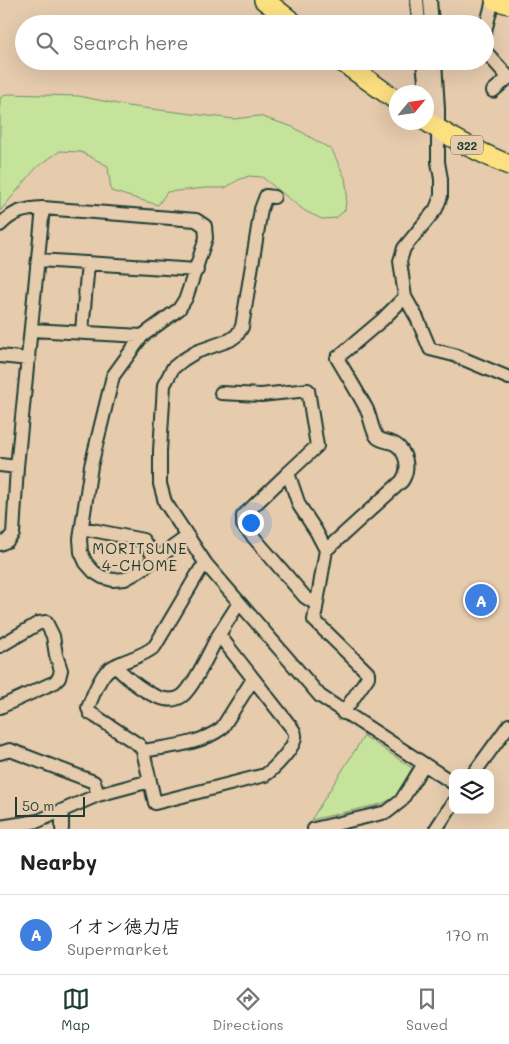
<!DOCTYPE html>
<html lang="en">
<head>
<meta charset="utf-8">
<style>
	body { margin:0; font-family:Mali,"Klee One",sans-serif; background:#f2f2f2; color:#222 }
	.controls { position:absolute; right:15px; bottom:15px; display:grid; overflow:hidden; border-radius:10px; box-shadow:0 5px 20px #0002 }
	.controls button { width:45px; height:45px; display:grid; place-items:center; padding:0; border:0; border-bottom:1px solid #e0e0e0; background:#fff; color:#222; font:25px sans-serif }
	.compass { position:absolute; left:389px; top:85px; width:45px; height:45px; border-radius:50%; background:#fff; box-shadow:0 5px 20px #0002; rotate:61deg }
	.scale { position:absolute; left:15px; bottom:12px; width:70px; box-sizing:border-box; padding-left:5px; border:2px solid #1f3d34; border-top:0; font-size:14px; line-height:18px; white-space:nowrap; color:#1f3d34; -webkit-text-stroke:4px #e6cbad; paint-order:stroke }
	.you { position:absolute; left:250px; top:522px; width:18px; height:18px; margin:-12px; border:4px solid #fff; border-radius:50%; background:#1a73e8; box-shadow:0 0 0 8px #1a73e833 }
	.badge { display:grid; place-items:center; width:32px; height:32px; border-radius:50%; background:#1f3d34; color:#fff; font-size:16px; font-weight:700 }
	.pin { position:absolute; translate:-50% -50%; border:2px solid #fff; box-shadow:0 1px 5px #0006 }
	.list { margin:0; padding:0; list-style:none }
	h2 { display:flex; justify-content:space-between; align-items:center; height:65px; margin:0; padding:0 20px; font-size:21px }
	h2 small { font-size:16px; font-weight:400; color:#767676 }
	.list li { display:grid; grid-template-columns:32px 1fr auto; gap:15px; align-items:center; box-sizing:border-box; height:80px; padding:0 20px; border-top:1px solid #e0e0e0 }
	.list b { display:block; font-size:19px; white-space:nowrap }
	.list p { margin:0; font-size:16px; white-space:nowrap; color:#767676 }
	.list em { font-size:16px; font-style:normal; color:#767676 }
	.icon { flex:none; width:28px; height:28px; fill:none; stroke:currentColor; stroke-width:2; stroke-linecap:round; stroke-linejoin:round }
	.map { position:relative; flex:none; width:509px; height:829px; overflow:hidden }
	.search { position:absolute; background:#fff; box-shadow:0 5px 20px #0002; left:15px; right:15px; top:15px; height:55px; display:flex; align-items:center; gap:12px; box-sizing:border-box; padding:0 18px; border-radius:28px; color:#767676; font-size:19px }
	.sheet { height:145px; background:#fff }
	nav { display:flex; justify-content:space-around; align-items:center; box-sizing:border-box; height:70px; border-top:1px solid #e0e0e0; background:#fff; font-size:14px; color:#767676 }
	nav a { display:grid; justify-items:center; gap:2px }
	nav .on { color:#1f3d34 }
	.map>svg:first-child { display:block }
</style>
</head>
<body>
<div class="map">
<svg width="509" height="829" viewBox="0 0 509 829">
	<rect width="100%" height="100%" fill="#e6cbad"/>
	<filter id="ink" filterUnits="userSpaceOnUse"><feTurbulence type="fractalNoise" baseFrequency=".02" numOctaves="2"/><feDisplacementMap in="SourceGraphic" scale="10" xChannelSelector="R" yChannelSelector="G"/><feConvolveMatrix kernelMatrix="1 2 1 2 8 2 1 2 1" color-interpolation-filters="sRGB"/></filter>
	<g filter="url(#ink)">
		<path fill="#c5e39b" stroke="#729068" d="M 7,94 L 79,96 L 127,106 L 234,119 L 259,116 L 293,127 L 332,150 L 345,178 L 347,192 L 345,210 L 336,218 L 322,219 L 305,211 L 262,177 L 249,176 L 238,180 L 225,188 L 205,188 L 167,192 L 158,205 L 111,191 L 108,166 L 81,152 L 60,151 L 37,167 L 0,211 L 0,98 Z
			M 364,736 L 412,768 L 396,797 L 381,804 L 311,820 Z"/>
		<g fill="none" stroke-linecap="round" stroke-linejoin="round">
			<g stroke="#1f3d34" stroke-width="16">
				<path id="minor" d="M 417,0 L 419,24
					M 430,0 L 432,24
					M 485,31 L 493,0
					M 485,51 L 509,78
					M 423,61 L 426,92
					M 435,61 L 438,109 L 438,162 L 441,179 L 441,196 L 436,209 L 404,248 L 400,261 L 405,297 L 417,318 L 430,349 L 454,355 L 509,378
					M 493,91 L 509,77
					M 426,95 L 428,108 L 436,127
					M 274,197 L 266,196 L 261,209 L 242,327 L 237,335 L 230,340 L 196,352 L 183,360 L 173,368 L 164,385 L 160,451 L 160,484 L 165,502 L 206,564 L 320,696 L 453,783
					M 0,225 C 14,211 24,209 43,208 L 196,220 L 205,226 L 206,238 L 186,298 L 179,309 L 142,336 L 113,376 L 91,466 L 80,539 L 81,552 L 86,563 L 94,572 L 102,577 L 113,580 L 125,579 L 136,573 L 187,537
					M 38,260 L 197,270
					M 32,330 L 142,336
					M 82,331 L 88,263
					M 0,356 L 29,359
					M 221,393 L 261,395 L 308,390 L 317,446 L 288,473
					M 0,465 L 17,467
					M 82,528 L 143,540 L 156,560
					M 0,544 L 7,541 L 13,534 L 17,467 L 43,208
					M 206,564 L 200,570 L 155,646 C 141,659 118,660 106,672 C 98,681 92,697 88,708 L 90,713 L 95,716 L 139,745 L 143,751 L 155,803 L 265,775 C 273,770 295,747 295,737 C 296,732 291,727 288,723 L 219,635
					M 316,604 L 305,597 L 243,525 L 243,516 L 288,473 L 299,505 L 316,531 L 326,550
					M 0,646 L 39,623 L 46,622 L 53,636 L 56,655 L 61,670 L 59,678 L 55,682 L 0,707
					M 115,666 C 128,679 162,710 182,696 C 194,687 210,650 218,636 C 225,625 232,614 239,603
					M 343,713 L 368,677 L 368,673 L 314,620 L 326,550 L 402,481 C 407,474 408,463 404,455 C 397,438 383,444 377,437 C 371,429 371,417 366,408 C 357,391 347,375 337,358 L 382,320 L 405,297
					M 143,751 C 171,746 199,745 222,728 L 253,679
					M 0,753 L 10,750 L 94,782 L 98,795
					M 474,773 L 509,725
					M 0,827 L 38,821 L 98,795 L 150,781
					M 62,829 L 62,811
					M 314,829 L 387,812 L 401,801 L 424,764
					M 436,829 L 453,803"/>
			</g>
			<g stroke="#1f3d34" stroke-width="22">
				<path id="highway" d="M 264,0 L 295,24
					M 495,0 L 509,4
					M 341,61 L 396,100
					M 426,121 C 452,139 481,153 509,165"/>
			</g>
			<use href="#minor" stroke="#e6cbad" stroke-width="12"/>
			<use href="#highway" stroke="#fde080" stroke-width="19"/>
		</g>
	</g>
	<g text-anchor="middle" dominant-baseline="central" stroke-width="4.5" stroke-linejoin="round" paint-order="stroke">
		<rect fill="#e6cbad" stroke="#5b6858" stroke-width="1" x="451" y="135.5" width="32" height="19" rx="4"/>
		<g font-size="12" font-weight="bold" fill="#1f3d34">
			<text x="467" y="145">322</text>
		</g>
		<g font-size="15" letter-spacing="1" fill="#1f3d34" stroke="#e6cbad">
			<text x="140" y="548">MORITSUNE<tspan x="140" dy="17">4-CHOME</tspan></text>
		</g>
	</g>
</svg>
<div class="controls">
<button><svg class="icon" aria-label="layers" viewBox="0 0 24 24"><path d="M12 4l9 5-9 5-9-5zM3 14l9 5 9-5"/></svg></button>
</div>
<svg class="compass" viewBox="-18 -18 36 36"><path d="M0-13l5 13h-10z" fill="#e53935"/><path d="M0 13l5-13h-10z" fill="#767676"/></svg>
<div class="scale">50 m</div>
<div class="you"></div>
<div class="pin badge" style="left:481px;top:600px;background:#3f7fe0">A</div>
<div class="search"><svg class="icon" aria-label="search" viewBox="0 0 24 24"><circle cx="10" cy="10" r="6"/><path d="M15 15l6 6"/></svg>Search here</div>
</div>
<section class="sheet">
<h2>Nearby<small></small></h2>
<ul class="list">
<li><span class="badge" style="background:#3f7fe0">A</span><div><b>イオン徳力店</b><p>Supermarket</p></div><em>170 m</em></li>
</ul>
</section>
<nav>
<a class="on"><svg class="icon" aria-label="map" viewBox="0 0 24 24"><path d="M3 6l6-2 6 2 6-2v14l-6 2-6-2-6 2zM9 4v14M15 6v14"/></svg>Map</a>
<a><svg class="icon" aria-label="directions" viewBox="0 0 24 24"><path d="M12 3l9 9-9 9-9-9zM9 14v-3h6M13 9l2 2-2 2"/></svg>Directions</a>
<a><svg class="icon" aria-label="saved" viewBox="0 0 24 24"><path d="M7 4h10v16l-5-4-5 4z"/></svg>Saved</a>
</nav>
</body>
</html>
